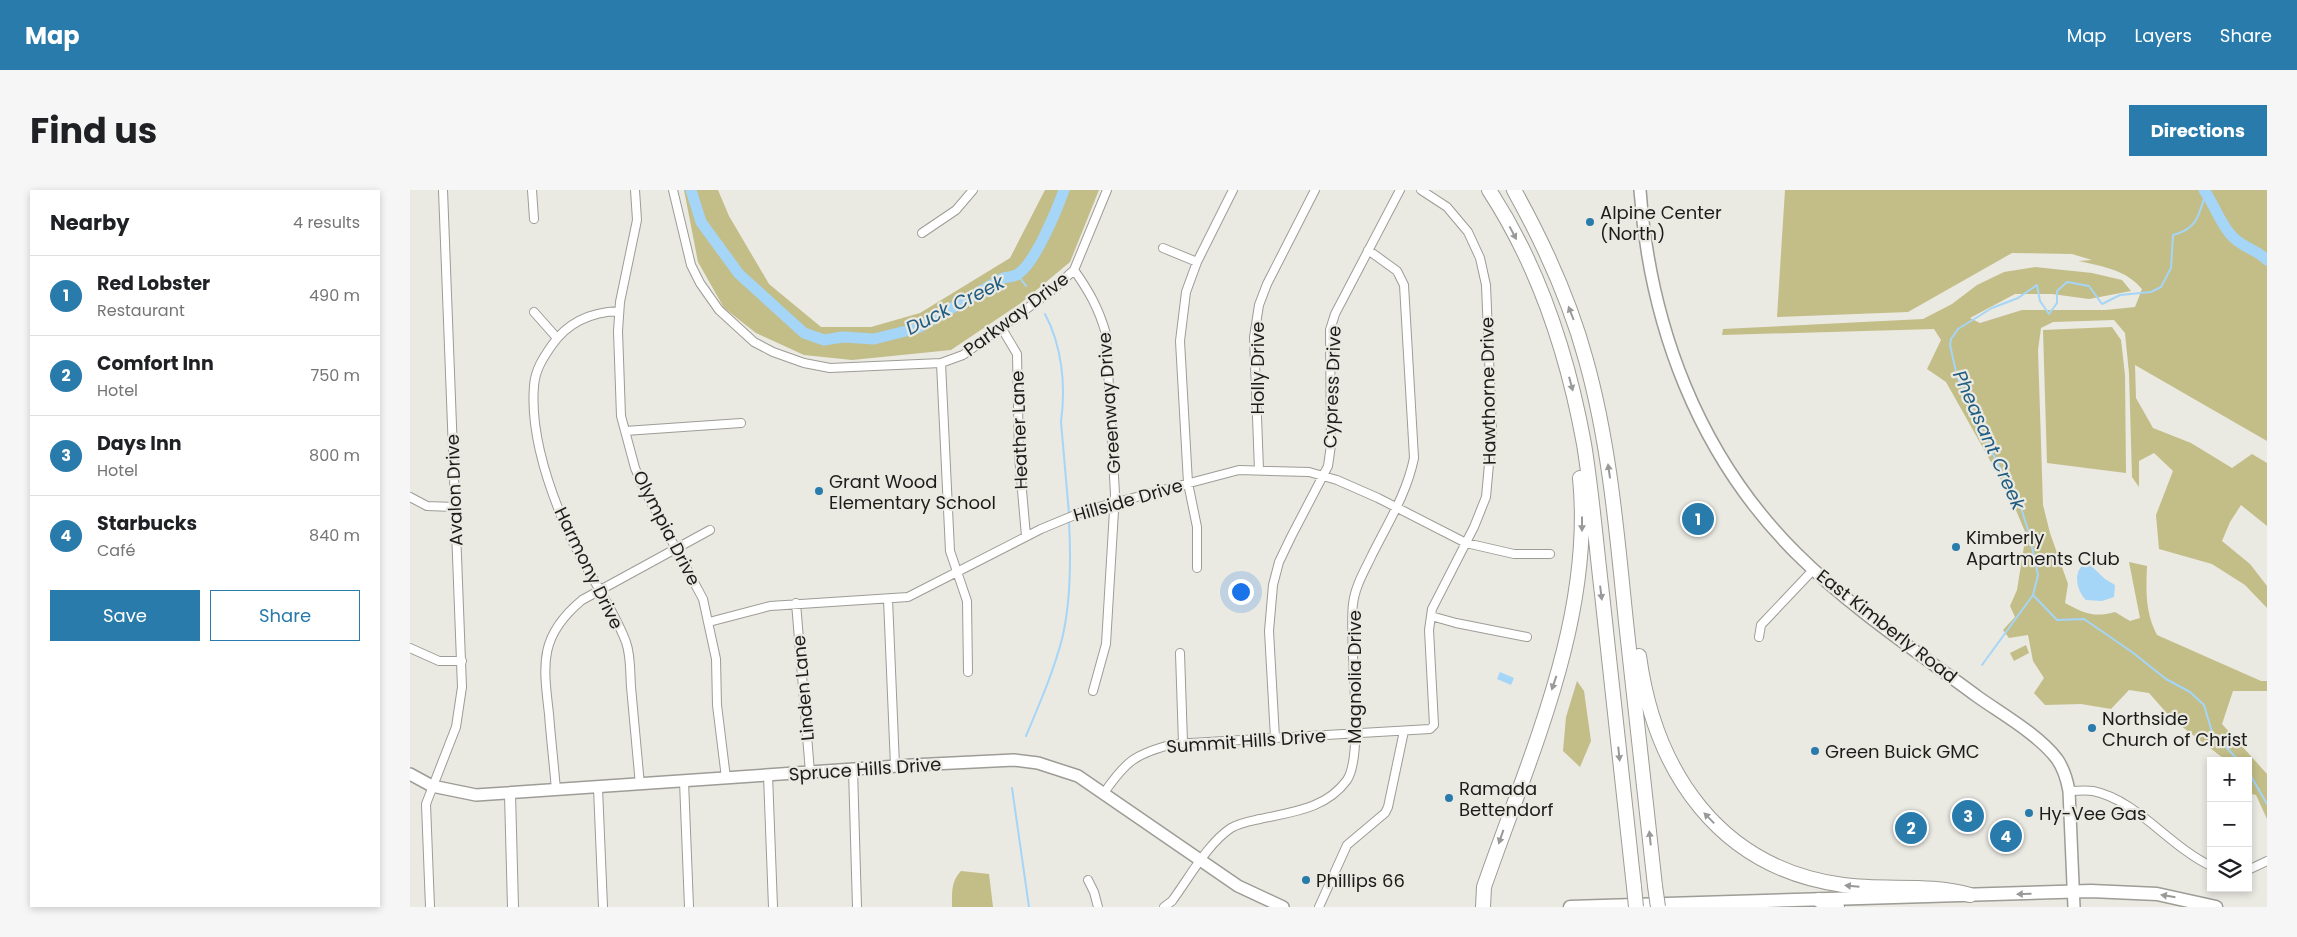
<!DOCTYPE html>
<html lang="en">
<head>
<meta charset="utf-8">
<style>
	body { margin:0; font-family:Poppins,sans-serif; background:#f6f6f6; color:#202124 }
	.controls { position:absolute; right:15px; bottom:15px; display:grid; overflow:hidden; border-radius:0px; box-shadow:0 2px 8px #0003 }
	.controls button { width:45px; height:45px; display:grid; place-items:center; padding:0; border:0; border-bottom:1px solid #e0e0e0; background:#fff; color:#202124; font:25px sans-serif }
	.you { position:absolute; left:830px; top:401px; width:18px; height:18px; margin:-12px; border:4px solid #fff; border-radius:50%; background:#1a73e8; box-shadow:0 0 0 8px #1a73e833 }
	.badge { display:grid; place-items:center; width:32px; height:32px; border-radius:50%; background:#297bac; color:#fff; font-size:16px; font-weight:700 }
	.pin { position:absolute; translate:-50% -50%; border:2px solid #fff; box-shadow:0 1px 5px #0006 }
	.list { margin:0; padding:0; list-style:none }
	h2 { display:flex; justify-content:space-between; align-items:center; height:65px; margin:0; padding:0 20px; font-size:21px }
	h2 small { font-size:16px; font-weight:400; color:#757577 }
	.list li { display:grid; grid-template-columns:32px 1fr auto; gap:15px; align-items:center; box-sizing:border-box; height:80px; padding:0 20px; border-top:1px solid #e0e0e0 }
	.list b { display:block; font-size:19px; white-space:nowrap }
	.list p { margin:0; font-size:16px; white-space:nowrap; color:#757577 }
	.list em { font-size:16px; font-style:normal; color:#757577 }
	.actions { display:flex; gap:10px; padding:15px 20px }
	.actions a { flex:1; padding:11px 0; border:1px solid #297bac; border-radius:0px; text-align:center; font-size:18px; color:#297bac }
	.actions .main { background:#297bac; color:#fff }
	.icon { flex:none; width:28px; height:28px; fill:none; stroke:currentColor; stroke-width:2; stroke-linecap:round; stroke-linejoin:round }
	.map { position:relative; flex:none; width:1857px; height:717px; overflow:hidden; border-radius:0px }
	header { display:flex; align-items:center; gap:30px; box-sizing:border-box; height:70px; padding:0 25px; background:#297bac; color:#fff }
	header strong { font-size:24px }
	nav { display:flex; gap:28px; margin-inline-start:auto; font-size:18px }
	.intro { display:flex; align-items:center; justify-content:space-between; box-sizing:border-box; height:120px; padding:0 30px }
	h1 { margin:0; font-size:35px }
	.button { padding:12px 22px; border-radius:0px; background:#297bac; color:#fff; font-size:18px; font-weight:700 }
	main { display:flex; gap:30px; padding:0 30px }
	aside { flex:1; background:#fff; border-radius:0px; box-shadow:0 2px 8px #0003 }
	.map>svg:first-child { display:block }
</style>
</head>
<body>
<header>
<strong>Map</strong>
<nav><a>Map</a><a>Layers</a><a>Share</a></nav>
</header>
<div class="intro"><h1>Find us</h1><a class="button">Directions</a></div>
<main>
<aside>
<h2>Nearby<small>4 results</small></h2>
<ul class="list">
<li><span class="badge">1</span><div><b>Red Lobster</b><p>Restaurant</p></div><em>490 m</em></li>
<li><span class="badge">2</span><div><b>Comfort Inn</b><p>Hotel</p></div><em>750 m</em></li>
<li><span class="badge">3</span><div><b>Days Inn</b><p>Hotel</p></div><em>800 m</em></li>
<li><span class="badge">4</span><div><b>Starbucks</b><p>Café</p></div><em>840 m</em></li>
</ul>
<div class="actions"><a class="main">Save</a><a>Share</a></div>
</aside>
<div class="map">
<svg width="1857" height="717" viewBox="0 0 1857 717">
	<rect width="100%" height="100%" fill="#eae9e2"/>
	<path fill="#c3bd87" d="M 274,0 L 308,0 L 319,26 L 359,94 L 411,137 L 461,137 L 510,123 L 600,68 L 635,0 L 689,0 L 660,72 L 611,113 L 541,160 L 442,170 L 394,165 L 346,143 L 314,118 L 288,72 Z
		M 1375,0 L 1857,0 L 1857,251 L 1725,175 L 1726,208 L 1743,238 L 1781,253 L 1822,278 L 1842,264 L 1857,273 L 1857,336 L 1831,315 L 1820,332 L 1812,351 L 1840,374 L 1857,396 L 1857,418 L 1835,395 L 1802,374 L 1749,359 L 1746,325 L 1763,281 L 1744,263 L 1729,271 L 1729,297 L 1722,287 L 1719,183 L 1715,143 L 1704,130 L 1643,132 L 1631,138 L 1628,160 L 1633,315 L 1640,343 L 1658,394 L 1655,413 C 1674,423 1683,428 1705,422 L 1720,431 L 1730,428 L 1719,372 L 1737,376 C 1736,401 1735,422 1747,445 L 1851,491 L 1857,491 L 1857,501 L 1823,501 L 1812,534 L 1857,584 L 1857,629 L 1846,605 L 1838,603 L 1838,571 L 1817,571 L 1762,529 L 1739,503 L 1719,500 L 1701,519 L 1671,514 L 1635,515 L 1624,503 L 1634,488 L 1623,471 L 1618,445 L 1599,448 L 1593,440 L 1605,427 L 1600,416 L 1607,400 L 1616,344 L 1600,306 L 1536,192 L 1517,179 L 1531,150 L 1524,139 L 1312,145 L 1313,139 L 1513,129 L 1542,114 L 1567,95 L 1594,82 L 1625,77 L 1682,83 L 1712,90 L 1721,101 L 1679,109 L 1642,104 L 1605,104 L 1560,128 L 1570,133 L 1612,120 L 1696,120 L 1725,117 L 1732,99 C 1715,79 1693,77 1669,71 L 1682,70 L 1662,64 L 1602,63 L 1498,122 L 1367,127 Z
		M 1702,137 L 1711,150 L 1715,185 L 1716,283 L 1637,273 L 1633,140 Z
		M 1616,455 L 1619,463 L 1604,471 L 1600,463 Z
		M 1167,491 L 1174,501 L 1181,551 L 1170,577 L 1153,561 L 1156,527 Z
		M 551,681 L 579,684 L 583,717 L 542,717 C 542,703 541,691 551,681 Z"/>
	<path fill="#a5d5f7" d="M 1677,372 L 1695,389 L 1705,395 L 1704,407 L 1692,411 L 1676,410 C 1666,400 1662,380 1677,372 Z
		M 1090,482 L 1104,488 L 1101,495 L 1087,489 Z"/>
	<g fill="none" stroke-linecap="round" stroke-linejoin="round">
		<path stroke="#a5d5f7" stroke-width="2" d="M 1796,2 C 1789,24 1788,39 1763,45 L 1761,78 L 1751,97 L 1741,102 L 1710,105 L 1692,114 L 1679,96 L 1657,92 L 1647,101 L 1647,113 L 1639,124 L 1630,111 L 1627,95 L 1608,108 L 1582,118 L 1548,139 L 1541,149 L 1540,155 L 1547,186 L 1576,251 L 1611,318 L 1619,343 L 1628,385 L 1623,405 L 1647,430 L 1674,429 L 1722,462 L 1756,489 L 1780,502 L 1794,515 L 1802,542 L 1829,571
			M 608,85 L 616,96
			M 635,124 C 652,156 656,195 651,232 L 659,324
			M 1572,475 L 1623,405
			M 616,546 C 629,515 643,483 652,449 C 661,412 661,369 659,331
			M 1838,581 L 1857,614
			M 602,598 L 619,717"/>
		<path stroke="#a5d5f7" stroke-width="11" d="M 281,0 L 291,32 L 329,84 L 394,143 L 414,150 L 433,147 L 464,149 L 508,138 L 593,88 C 597,87 604,87 608,84 C 625,73 647,20 654,0
			M 1794,0 C 1804,14 1810,33 1821,45 C 1831,57 1846,59 1857,70"/>
		<g stroke="#9d9c96" stroke-width="10">
			<path id="minor" d="M 122,0 L 124,29
				M 225,0 L 227,30 L 210,112 L 208,141 L 211,226 L 225,278 L 236,303 L 293,409 L 306,469 L 307,515 L 316,588
				M 263,0 L 281,75 L 290,93 L 309,120 L 344,152 L 363,162 L 394,173 L 420,178 L 531,173 L 553,165 L 641,101 L 664,80 L 697,0
				M 512,43 L 546,20 L 563,0
				M 753,58 L 787,72
				M 664,80 C 679,101 689,119 696,144 L 705,304 L 696,454 L 683,501
				M 209,121 C 182,122 158,132 142,155 C 133,168 125,180 124,196 C 120,244 139,299 158,342 C 175,380 201,413 216,452 C 221,466 220,483 221,497 C 224,530 227,563 230,595
				M 124,122 L 147,148
				M 591,137 L 607,164 L 609,266 L 616,346
				M 531,173 L 540,361 L 557,411 L 558,482
				M 215,241 L 331,233
				M 849,280 L 844,147 L 849,115 L 857,94 L 905,0
				M 0,307 L 17,316 L 44,317
				M 787,378 L 787,337 L 778,293 L 770,151 L 776,102 L 787,72 L 823,0
				M 478,409 L 485,576
				M 386,413 L 400,582
				M 1021,426 L 1046,433 L 1117,447
				M 299,432 L 360,416 L 498,407 L 631,339 L 677,320 L 829,280 L 899,282 L 927,290 L 968,308 L 1056,353 L 1104,364 L 1140,364
				M 1349,447 L 1351,435 L 1404,379
				M 0,458 L 29,471 L 52,471
				M 770,463 L 773,553
				M 865,548 L 859,441 L 863,395 L 869,372 L 881,347 L 918,276 L 921,255 L 920,140 L 925,124 L 990,0
				M 443,579 L 447,717
				M 358,585 L 363,717
				M 274,591 L 279,717
				M 188,598 L 193,717
				M 146,600 C 144,575 141,550 139,524 C 133,473 129,446 172,410 L 300,340
				M 1659,601 C 1667,601 1675,600 1683,601 C 1727,610 1760,657 1801,676
				M 694,603 C 716,571 725,564 763,554 L 1020,539 L 1024,535 L 1019,440 L 1022,419 L 1064,337 L 1076,307 L 1082,241 L 1076,95 L 1070,68 L 1058,42 L 1037,17 L 1011,0
				M 1838,680 L 1857,671
				M 678,690 L 684,702 L 688,717
				M 20,717 L 16,614 L 46,537 L 52,497 L 33,0
				M 754,717 L 762,711 C 779,688 798,653 821,638 C 829,633 841,631 850,629 C 882,622 916,619 937,590 C 955,563 938,454 943,414 C 945,396 955,380 962,365 C 978,333 997,303 1004,268 L 994,95 L 987,81 L 958,60
				M 909,717 L 937,655 L 975,623 L 978,617 L 994,541"/>
		</g>
		<g stroke="#9d9c96" stroke-width="12">
			<path id="tertiary" d="M 100,604 L 103,717"/>
		</g>
		<g stroke="#9d9c96" stroke-width="14">
			<path id="secondary" d="M 1230,0 C 1240,136 1288,265 1386,363 C 1440,417 1506,461 1568,507 C 1592,524 1629,545 1647,569 C 1654,579 1657,590 1659,601 L 1664,717
				M 0,584 L 22,596 L 66,605 L 502,575 L 604,570 L 628,573 L 668,586 L 828,696 L 873,717"/>
		</g>
		<g stroke="#9d9c96" stroke-width="15">
			<path id="primary" d="M 1160,717 L 1681,701 L 1747,704 L 1806,717"/>
		</g>
		<g stroke="#9d9c96" stroke-width="16">
			<path id="motorway" d="M 1079,0 C 1128,75 1158,166 1174,254 C 1182,303 1186,354 1192,404 C 1203,502 1213,600 1224,697
				M 1104,0 C 1134,54 1160,111 1176,170 C 1200,256 1207,345 1216,432 C 1226,520 1235,608 1245,696
				M 1229,466 C 1245,582 1309,678 1433,695 C 1475,701 1519,693 1560,705
				M 1409,710 L 1427,717
				M 1073,717 L 1074,697 C 1119,567 1184,428 1170,288"/>
		</g>
		<use href="#minor" stroke="#fff" stroke-width="8"/>
		<use href="#tertiary" stroke="#fff" stroke-width="10"/>
		<use href="#secondary" stroke="#fff" stroke-width="11"/>
		<use href="#primary" stroke="#fff" stroke-width="12"/>
		<use href="#motorway" stroke="#fff" stroke-width="14"/>
		<g stroke="#9d9c96" stroke-width="16" stroke-linecap="butt">
			<path id="motorway-bridge" d="M 1245,696 L 1248,717
				M 1224,697 L 1226,717"/>
		</g>
		<use href="#motorway-bridge" stroke="#fff" stroke-width="14"/>
	</g>
	<defs><path id="oneway-solid" d="M-6-.8H1V-3.2L6.5 0L1 3.2V.8H-6Z" transform="scale(1.25)"/></defs>
	<g fill="#999998">
		<use href="#oneway-solid" transform="translate(1103 43) rotate(62)"/>
		<use href="#oneway-solid" transform="translate(1161 123) rotate(-111)"/>
		<use href="#oneway-solid" transform="translate(1161 194) rotate(75)"/>
		<use href="#oneway-solid" transform="translate(1199 281) rotate(-98)"/>
		<use href="#oneway-solid" transform="translate(1172 334) rotate(90)"/>
		<use href="#oneway-solid" transform="translate(1191 403) rotate(83)"/>
		<use href="#oneway-solid" transform="translate(1144 493) rotate(109)"/>
		<use href="#oneway-solid" transform="translate(1209 564) rotate(84)"/>
		<use href="#oneway-solid" transform="translate(1299 628) rotate(-134)"/>
		<use href="#oneway-solid" transform="translate(1091 647) rotate(109)"/>
		<use href="#oneway-solid" transform="translate(1240 648) rotate(-96)"/>
		<use href="#oneway-solid" transform="translate(1442 696) rotate(-175)"/>
		<use href="#oneway-solid" transform="translate(1614 704) rotate(179)"/>
		<use href="#oneway-solid" transform="translate(1758 706) rotate(-171)"/>
	</g>
	<g fill="#297bac" stroke="#eae9e2" stroke-width="2">
		<circle cx="1180" cy="32" r="5"/>
		<circle cx="409" cy="301" r="5"/>
		<circle cx="1546" cy="357" r="5"/>
		<circle cx="1682" cy="538" r="5"/>
		<circle cx="1405" cy="561" r="5"/>
		<circle cx="1039" cy="608" r="5"/>
		<circle cx="1619" cy="623" r="5"/>
		<circle cx="896" cy="690" r="5"/>
	</g>
	<g text-anchor="middle" dominant-baseline="central" stroke-width="4.5" stroke-linejoin="round" paint-order="stroke">
		<g font-size="18" fill="#1c1c1a" stroke="#eae9e2" text-anchor="start">
			<text x="1190" y="22">Alpine Center<tspan x="1190" dy="21">(North)</tspan></text>
			<text x="419" y="291">Grant Wood<tspan x="419" dy="21">Elementary School</tspan></text>
			<text x="1556" y="347">Kimberly<tspan x="1556" dy="21">Apartments Club</tspan></text>
			<text x="1692" y="528">Northside<tspan x="1692" dy="21">Church of Christ</tspan></text>
			<text x="1415" y="561">Green Buick GMC</text>
			<text x="1049" y="598">Ramada<tspan x="1049" dy="21">Bettendorf</tspan></text>
			<text x="1629" y="623">Hy-Vee Gas</text>
			<text x="906" y="690">Phillips 66</text>
		</g>
		<g font-size="18" fill="#1c1c1a" stroke="#eae9e2">
			<text transform="translate(606 124) rotate(-37)">Parkway Drive</text>
			<text transform="translate(847 178) rotate(-90)">Holly Drive</text>
			<text transform="translate(922 197) rotate(-88)">Cypress Drive</text>
			<text transform="translate(1078 201) rotate(-91)">Hawthorne Drive</text>
			<text transform="translate(699 213) rotate(-94)">Greenway Drive</text>
			<text transform="translate(609 240) rotate(-92)">Heather Lane</text>
			<text transform="translate(44 300) rotate(-92)">Avalon Drive</text>
			<text transform="translate(718 310) rotate(-16)">Hillside Drive</text>
			<text transform="translate(257 338) rotate(63)">Olympia Drive</text>
			<text transform="translate(179 378) rotate(64)">Harmony Drive</text>
			<text transform="translate(1477 436) rotate(38)">East Kimberly Road</text>
			<text transform="translate(944 487) rotate(-90)">Magnolia Drive</text>
			<text transform="translate(393 498) rotate(-95)">Linden Lane</text>
			<text transform="translate(836 551) rotate(-4)">Summit Hills Drive</text>
			<text transform="translate(455 579) rotate(-4)">Spruce Hills Drive</text>
		</g>
		<g font-size="19" font-style="italic" fill="#1f5d82" stroke="#eae9e2">
			<text transform="translate(545 115) rotate(-27)">Duck Creek</text>
			<text transform="translate(1579 250) rotate(66)">Pheasant Creek</text>
		</g>
	</g>
</svg>
<div class="controls">
<button>+</button>
<button>−</button>
<button><svg class="icon" aria-label="layers" viewBox="0 0 24 24"><path d="M12 4l9 5-9 5-9-5zM3 14l9 5 9-5"/></svg></button>
</div>
<div class="you"></div>
<div class="pin badge" style="left:1288px;top:329px">1</div>
<div class="pin badge" style="left:1501px;top:638px">2</div>
<div class="pin badge" style="left:1558px;top:626px">3</div>
<div class="pin badge" style="left:1596px;top:646px">4</div>
</div>
</main>
</body>
</html>
